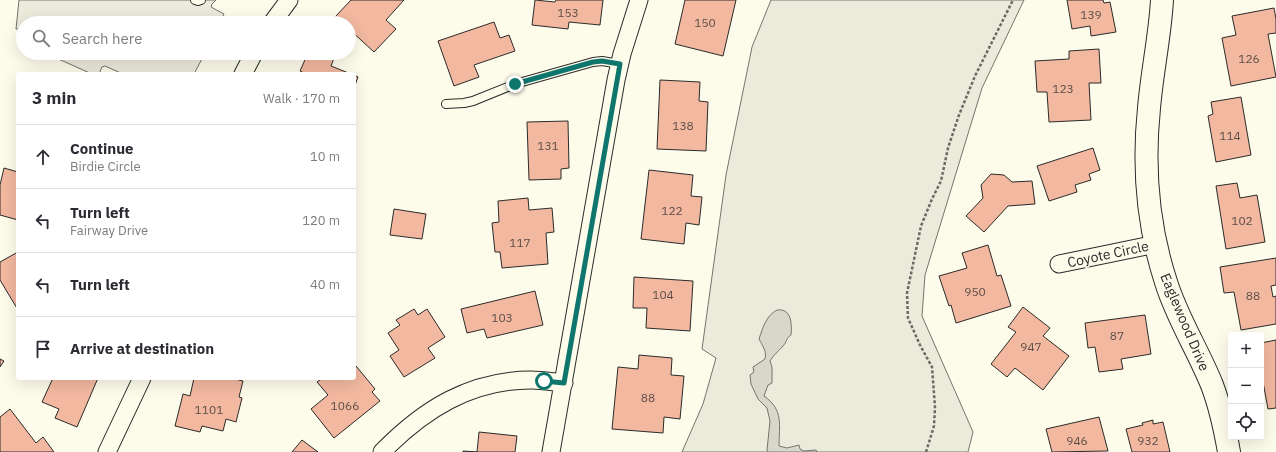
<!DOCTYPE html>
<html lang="en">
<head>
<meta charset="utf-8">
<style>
	body { margin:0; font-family:"IBM Plex Sans",sans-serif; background:#f2f2f3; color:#2b2b33 }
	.controls { position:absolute; right:12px; bottom:12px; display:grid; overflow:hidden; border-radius:4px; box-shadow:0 4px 16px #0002 }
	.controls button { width:36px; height:36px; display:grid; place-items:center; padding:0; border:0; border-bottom:1px solid #e1e1e2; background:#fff; color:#2b2b33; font:20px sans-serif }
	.stop { position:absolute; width:12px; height:12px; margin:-9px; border:3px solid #0f766e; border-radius:50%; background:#fff }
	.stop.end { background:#0f766e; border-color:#fff; box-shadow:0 1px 4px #0008 }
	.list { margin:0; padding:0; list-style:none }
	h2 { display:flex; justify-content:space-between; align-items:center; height:52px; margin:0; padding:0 16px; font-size:17px }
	h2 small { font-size:13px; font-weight:400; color:#7c7c81 }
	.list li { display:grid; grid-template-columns:26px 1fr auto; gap:12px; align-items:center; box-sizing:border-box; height:64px; padding:0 16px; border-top:1px solid #e1e1e2 }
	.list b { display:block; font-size:15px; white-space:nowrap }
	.list p { margin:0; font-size:13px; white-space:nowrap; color:#7c7c81 }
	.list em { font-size:13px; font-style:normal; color:#7c7c81 }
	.icon { flex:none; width:22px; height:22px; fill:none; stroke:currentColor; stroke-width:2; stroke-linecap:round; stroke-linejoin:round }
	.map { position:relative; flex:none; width:1276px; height:452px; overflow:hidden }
	.search { position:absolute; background:#fff; box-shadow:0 4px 16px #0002; left:16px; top:16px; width:340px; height:44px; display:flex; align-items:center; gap:10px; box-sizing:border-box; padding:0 14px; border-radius:22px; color:#7c7c81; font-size:15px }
	.panel { position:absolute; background:#fff; box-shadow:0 4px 16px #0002; left:16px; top:72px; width:340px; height:308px; border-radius:4px }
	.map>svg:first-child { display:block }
</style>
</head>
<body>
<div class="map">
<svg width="1276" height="452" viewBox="0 0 1276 452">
	<rect width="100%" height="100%" fill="#fdfbea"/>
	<path fill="#ecebdb" stroke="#74746e" d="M 771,0 L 1024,0 L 982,88 L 925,275 L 922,316 L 973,432 L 968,452 L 682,452 L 703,404 L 716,358 L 702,349 L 726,175 L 752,47 Z"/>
	<path fill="#eceadb" stroke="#74746e" d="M 19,0 L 216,0 L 212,4 L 211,7 L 224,14 L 220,23 L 23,23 L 23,29 L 16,29 Z
		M 45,53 L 205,53 L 194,74 L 123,74 L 105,66 L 102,67 L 99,74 L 92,74 Z"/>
	<path fill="#d8d7c9" stroke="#74746e" d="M 777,310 C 792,308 792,325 791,335 C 786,338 787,342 783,346 C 778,352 774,354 770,361 L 772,367 L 772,383 L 768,385 L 764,396 C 784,410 779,425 779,446 L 787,448 L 799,445 L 800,449 L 804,451 L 816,450 L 817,452 L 768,452 L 767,450 L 770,421 L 767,408 L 758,399 L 751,384 L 750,375 L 754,372 L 753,367 L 765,359 C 767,351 762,345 759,339 C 763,327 766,316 777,310 Z"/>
	<path fill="#f2b8a0" stroke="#2b2b2b" d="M 351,0 L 404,0 L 386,20 L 396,29 L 374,52 L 349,29 L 349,23 L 342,23 L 335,17 Z
		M 535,0 L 555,2 L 556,0 L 603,0 L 600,25 L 569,22 L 568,29 L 532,25 Z
		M 685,0 L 736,0 L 723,56 L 675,44 Z
		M 1067,0 L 1103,0 L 1104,3 L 1110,2 L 1116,32 L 1091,36 L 1090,26 L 1072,29 Z
		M 1274,8 L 1276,19 L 1276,33 L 1268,34 L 1276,77 L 1231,86 L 1222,38 L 1236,35 L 1232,16 Z
		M 494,22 L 500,38 L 509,35 L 515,51 L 474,65 L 479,77 L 454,86 L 438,41 Z
		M 1099,49 L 1101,83 L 1089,83 L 1091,120 L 1049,122 L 1047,92 L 1037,92 L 1035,61 L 1069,59 L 1069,51 Z
		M 308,53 L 336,53 L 331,66 L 351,74 L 306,74 L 300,71 Z
		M 354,75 L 358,77 L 354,88 Z
		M 660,80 L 700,82 L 699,101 L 708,102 L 706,151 L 657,149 Z
		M 1241,97 L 1251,155 L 1216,162 L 1208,116 L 1213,114 L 1211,102 Z
		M 568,121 L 569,168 L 561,169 L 561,179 L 529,180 L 527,122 Z
		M 1093,148 L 1100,170 L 1089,174 L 1091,180 L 1075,185 L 1077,192 L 1049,201 L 1037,166 Z
		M 4,168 L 18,172 L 18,220 L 0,215 L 0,185 Z
		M 649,170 L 693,175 L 691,196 L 702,197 L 699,225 L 686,223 L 684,244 L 641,239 Z
		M 991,174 L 1004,175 L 1012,182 L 1032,181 L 1035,204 L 1008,206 L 984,232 L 966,216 L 983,198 L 981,185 Z
		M 1237,183 L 1240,198 L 1257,195 L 1265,242 L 1226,249 L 1216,186 Z
		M 528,198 L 529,210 L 552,208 L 554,232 L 546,233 L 548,264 L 502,268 L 500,252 L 495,252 L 492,223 L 499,222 L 498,201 Z
		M 394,209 L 426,214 L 422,239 L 390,235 Z
		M 988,245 L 997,276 L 1001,275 L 1011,306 L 956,323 L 951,305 L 949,306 L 939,276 L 967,268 L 962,253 Z
		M 18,252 L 18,310 L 0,280 L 0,262 Z
		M 1276,258 L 1276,285 L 1271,286 L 1273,297 L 1276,296 L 1276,324 L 1241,330 L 1234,292 L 1224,293 L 1220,267 Z
		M 634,277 L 693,281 L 690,331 L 646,328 L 647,308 L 633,308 Z
		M 535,291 L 543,325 L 487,338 L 484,329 L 467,333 L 461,309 Z
		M 1023,307 L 1050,328 L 1043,336 L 1069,356 L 1043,390 L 1015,368 L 1007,377 L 991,364 L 1016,332 L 1008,327 Z
		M 414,309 L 418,315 L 427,309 L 445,337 L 428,348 L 435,358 L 404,377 L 390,356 L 399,350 L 388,333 L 400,325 L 396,320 Z
		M 1145,315 L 1151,354 L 1121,359 L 1123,369 L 1099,372 L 1095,347 L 1088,348 L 1085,323 Z
		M 1276,340 L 1276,408 L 1268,409 L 1261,371 L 1261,343 Z
		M 639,355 L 672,358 L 671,375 L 684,376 L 680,419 L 664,417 L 663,433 L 612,429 L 618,367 L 638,369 Z
		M 0,359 L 4,361 L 0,367 Z
		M 356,366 L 375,389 L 372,392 L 380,401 L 334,438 L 311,409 L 328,395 L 317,382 L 323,378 L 354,378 L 354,367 Z
		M 53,378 L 98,378 L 77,427 L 55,418 L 59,409 L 42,402 Z
		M 194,378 L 231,378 L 243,381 L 239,397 L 242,398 L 236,422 L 226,419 L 223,431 L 202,426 L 200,432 L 175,426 L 183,394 L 190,396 Z
		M 10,409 L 36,443 L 43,437 L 54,452 L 0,452 L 0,417 Z
		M 1099,417 L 1108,451 L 1052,452 L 1046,429 Z
		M 1153,420 L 1153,424 L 1163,422 L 1170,452 L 1132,452 L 1126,429 L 1143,425 L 1142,423 Z
		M 479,432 L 517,436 L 515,452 L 463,452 L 463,451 L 477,452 Z
		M 302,440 L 318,452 L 292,452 Z"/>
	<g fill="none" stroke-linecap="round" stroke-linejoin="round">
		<g stroke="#2b2b2b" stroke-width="10">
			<path id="service" d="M 195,0 L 198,1 L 201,0
				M 446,104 L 464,103 L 473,101 L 515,84 L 593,62 L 602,61 L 620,64"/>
		</g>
		<g stroke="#2b2b2b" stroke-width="19">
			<path id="minor" d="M 272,23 L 289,0
				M 243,74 L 254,53
				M 1059,264 L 1156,244
				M 107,452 L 142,378
				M 382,452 C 423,410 470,380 531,380 C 542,380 553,382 564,383
				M 551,452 L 616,80 L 622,54 L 639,0"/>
		</g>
		<g stroke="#2b2b2b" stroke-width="24">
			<path id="secondary" d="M 1162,0 C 1160,36 1152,72 1149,108 C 1143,166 1148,227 1166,282 C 1177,318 1198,350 1212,385 C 1220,406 1225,429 1229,452"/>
		</g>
		<path stroke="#6a6964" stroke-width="2.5" stroke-dasharray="3 2" stroke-linecap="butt" d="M 926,452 L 934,426 L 935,407 L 932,367 L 920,345 L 908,318 L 907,293 L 921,226 L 932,199 L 941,181 L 948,148 L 959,115 L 975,76 L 1013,0"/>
		<use href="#service" stroke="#fdfbea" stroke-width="8"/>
		<use href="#minor" stroke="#fdfbea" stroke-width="17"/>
		<use href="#secondary" stroke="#fdfbea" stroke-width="22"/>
	</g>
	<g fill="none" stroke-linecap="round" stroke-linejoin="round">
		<path stroke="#0f766e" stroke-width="5" d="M 515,84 L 593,62 L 602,61 L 620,64 L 564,383 L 544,381"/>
	</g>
	<g text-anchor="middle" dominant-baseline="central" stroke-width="3" stroke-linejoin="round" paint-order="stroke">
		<g font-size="12" fill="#5d4e48">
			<text x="568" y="12">153</text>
			<text x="1091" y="14">139</text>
			<text x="705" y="22">150</text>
			<text x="1249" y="58">126</text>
			<text x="1063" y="88">123</text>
			<text x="683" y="125">138</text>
			<text x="1230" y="135">114</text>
			<text x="548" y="145">131</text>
			<text x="672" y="210">122</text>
			<text x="1242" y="220">102</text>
			<text x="520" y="242">117</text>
			<text x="975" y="291">950</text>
			<text x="663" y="294">104</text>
			<text x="1253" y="295">88</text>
			<text x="502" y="317">103</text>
			<text x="1117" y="335">87</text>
			<text x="1031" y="346">947</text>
			<text x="648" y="397">88</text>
			<text x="345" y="405">1066</text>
			<text x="209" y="409">1101</text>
			<text x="1077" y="440">946</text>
			<text x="1148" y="440">932</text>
		</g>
		<g font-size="14" fill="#2b2b2b" stroke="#fdfbea">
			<text transform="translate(1108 254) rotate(-12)">Coyote Circle</text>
			<text transform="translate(1185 322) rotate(67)">Eaglewood Drive</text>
		</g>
	</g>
</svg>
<div class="controls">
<button>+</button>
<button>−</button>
<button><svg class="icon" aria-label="locate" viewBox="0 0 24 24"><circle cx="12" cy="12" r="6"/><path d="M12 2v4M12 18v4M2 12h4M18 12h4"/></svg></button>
</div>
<div class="stop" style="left:544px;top:381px"></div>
<div class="stop end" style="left:515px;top:84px"></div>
<div class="search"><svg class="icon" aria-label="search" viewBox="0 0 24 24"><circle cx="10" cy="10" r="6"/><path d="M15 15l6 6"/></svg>Search here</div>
<section class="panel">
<h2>3 min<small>Walk · 170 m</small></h2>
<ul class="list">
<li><svg class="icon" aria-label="ahead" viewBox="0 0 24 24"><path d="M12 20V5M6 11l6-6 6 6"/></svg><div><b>Continue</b><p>Birdie Circle</p></div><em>10 m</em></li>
<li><svg class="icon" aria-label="left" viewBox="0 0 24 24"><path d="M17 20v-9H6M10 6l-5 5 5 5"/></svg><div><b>Turn left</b><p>Fairway Drive</p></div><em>120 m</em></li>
<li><svg class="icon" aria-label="left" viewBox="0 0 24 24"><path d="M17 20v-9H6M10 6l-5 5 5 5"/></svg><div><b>Turn left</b></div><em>40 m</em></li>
<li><svg class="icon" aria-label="arrive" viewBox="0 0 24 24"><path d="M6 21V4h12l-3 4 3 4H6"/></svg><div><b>Arrive at destination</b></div></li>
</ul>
</section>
</div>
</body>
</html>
